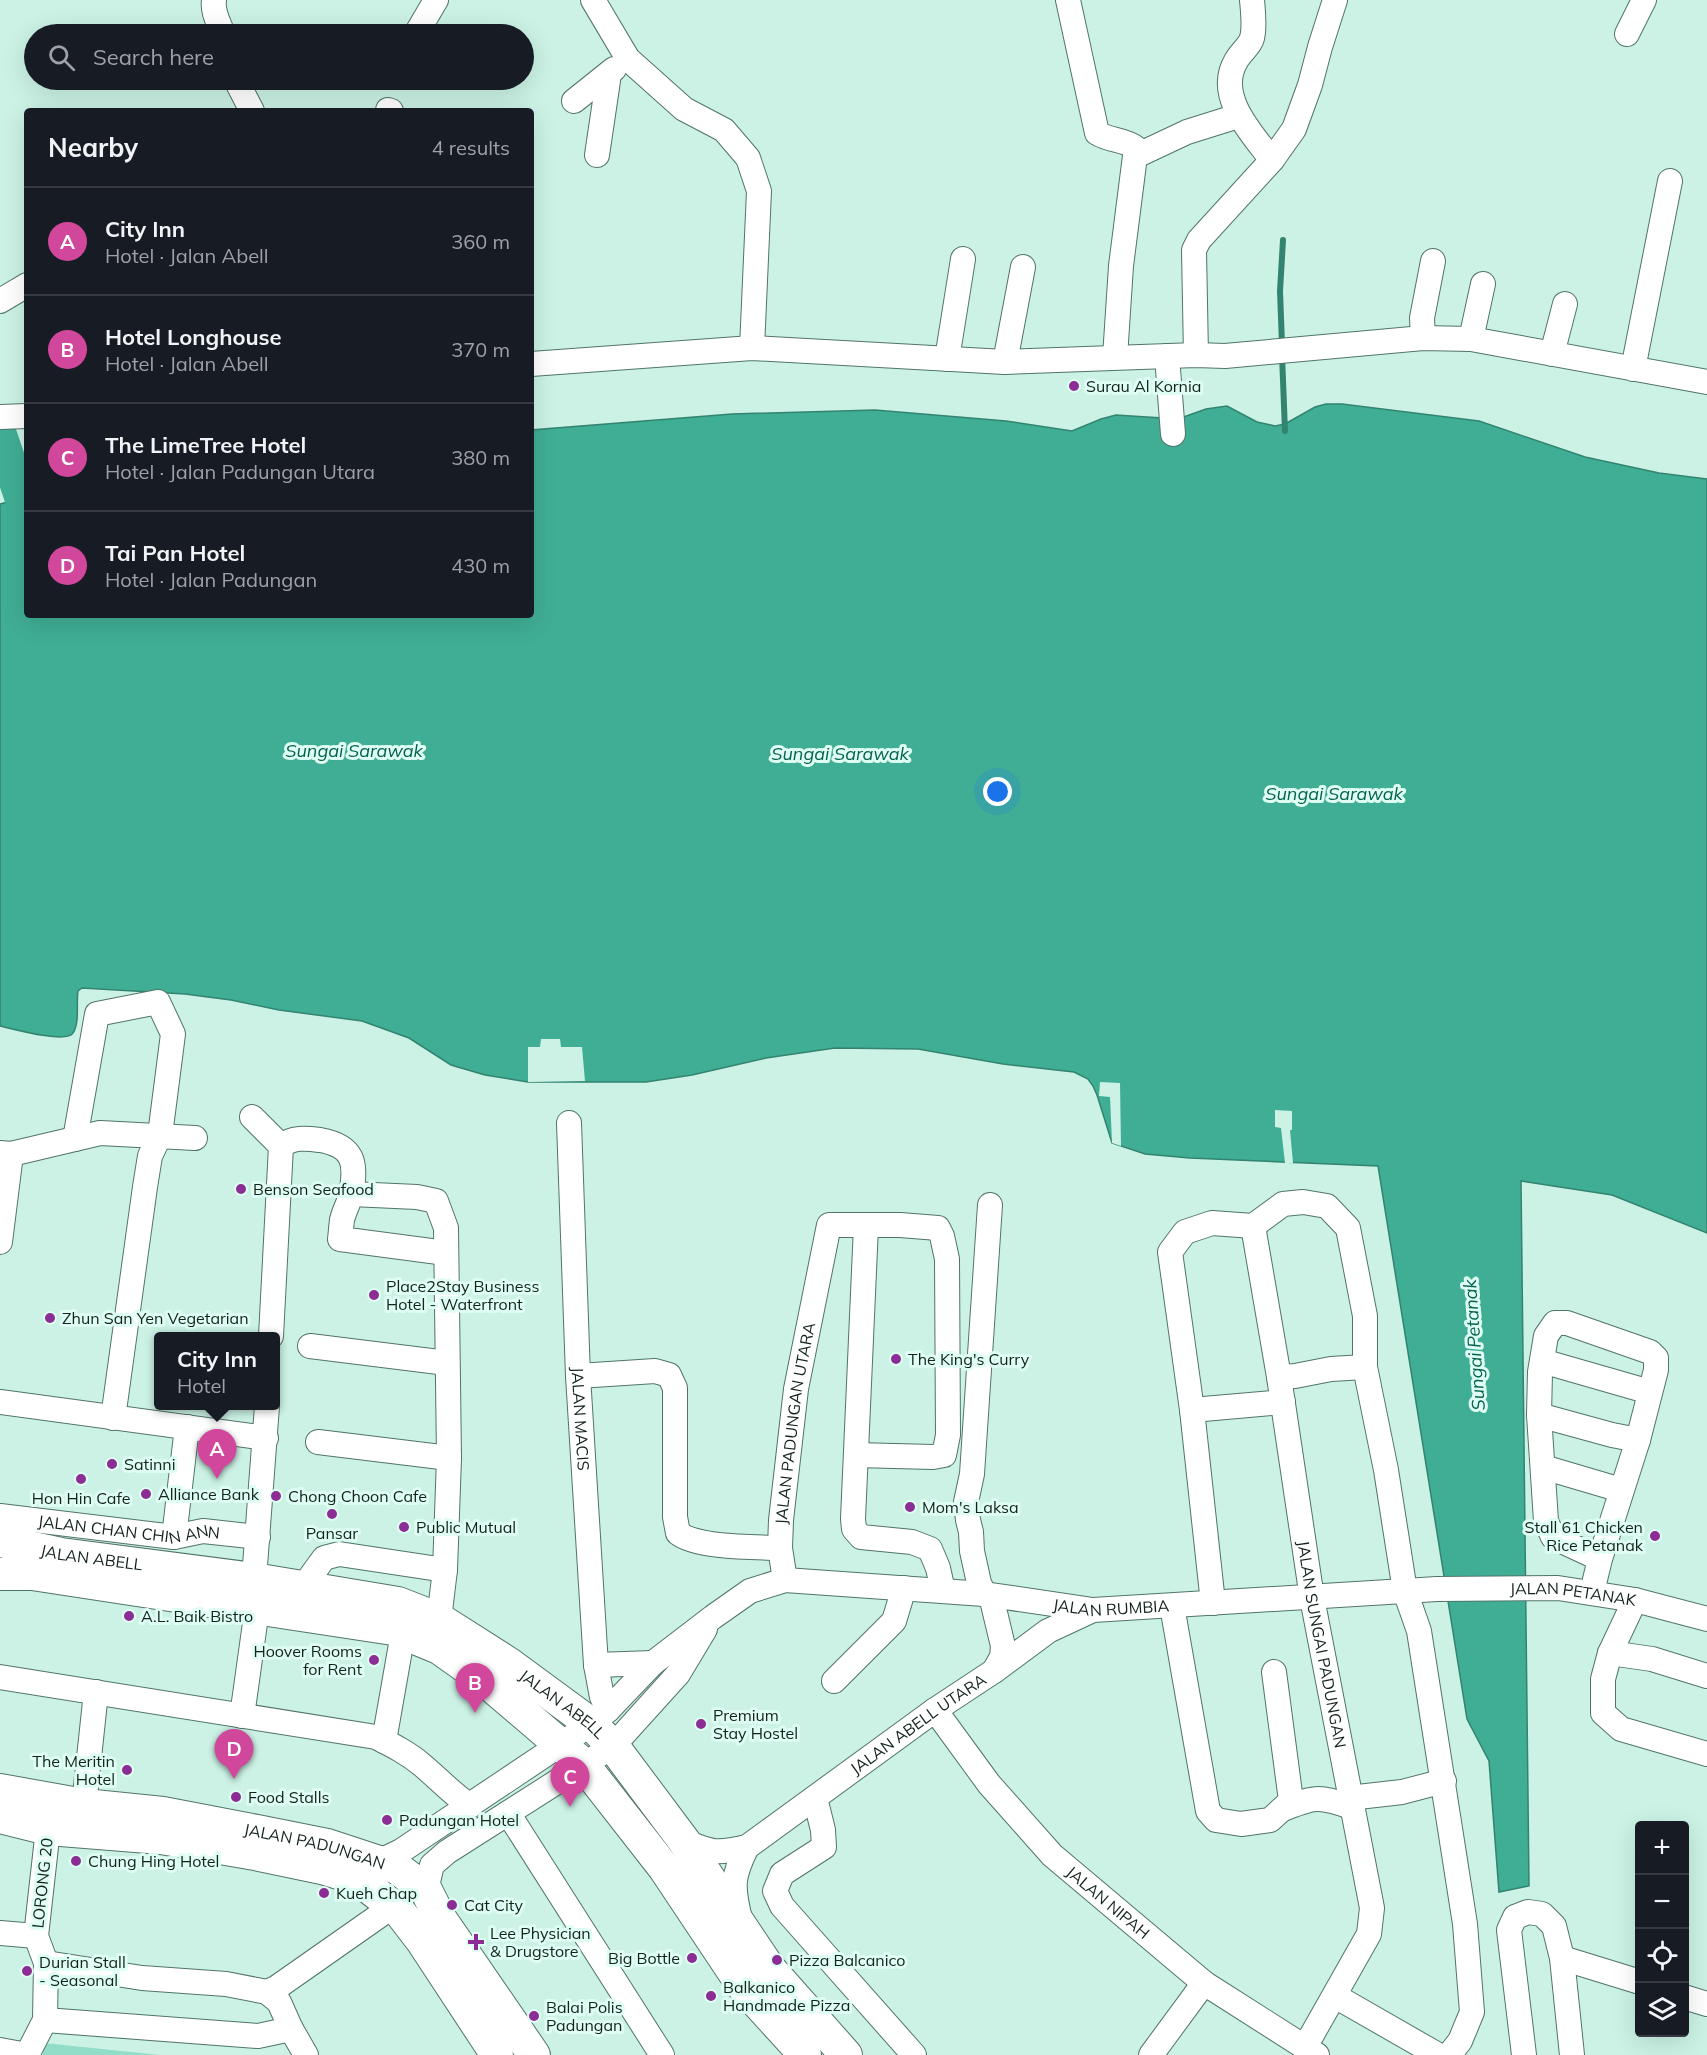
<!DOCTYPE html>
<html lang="en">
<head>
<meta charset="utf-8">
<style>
	body { margin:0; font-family:Mulish,sans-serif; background:#20242c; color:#f1f3f6 }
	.controls { position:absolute; right:18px; bottom:18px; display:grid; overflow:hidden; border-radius:6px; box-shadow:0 6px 24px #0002 }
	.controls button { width:54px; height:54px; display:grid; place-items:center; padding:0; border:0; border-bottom:2px solid #363941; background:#171b24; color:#f1f3f6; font:30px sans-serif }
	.you { position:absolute; left:998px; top:792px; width:21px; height:21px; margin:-15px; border:4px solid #fff; border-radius:50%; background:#1a73e8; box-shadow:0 0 0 9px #1a73e833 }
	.badge { display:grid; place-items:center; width:39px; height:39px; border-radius:50%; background:#db2777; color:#fff; font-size:20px; font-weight:700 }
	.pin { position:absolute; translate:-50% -50px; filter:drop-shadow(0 2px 3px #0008) }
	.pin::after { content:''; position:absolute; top:32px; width:21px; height:18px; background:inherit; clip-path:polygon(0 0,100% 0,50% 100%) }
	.popup { position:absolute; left:154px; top:1332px; width:126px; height:78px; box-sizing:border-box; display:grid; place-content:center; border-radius:6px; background:#171b24; filter:drop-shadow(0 2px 4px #0005); font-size:20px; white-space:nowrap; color:#9ea1a6 }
	.popup b { font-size:22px; color:#f1f3f6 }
	.popup::after { content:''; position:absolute; left:50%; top:100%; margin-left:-12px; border:12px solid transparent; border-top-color:#171b24 }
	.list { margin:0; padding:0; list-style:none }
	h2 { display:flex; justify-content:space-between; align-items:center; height:78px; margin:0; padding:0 24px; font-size:26px }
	h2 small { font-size:20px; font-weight:400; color:#9ea1a6 }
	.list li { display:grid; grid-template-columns:39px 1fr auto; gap:18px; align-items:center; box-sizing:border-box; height:108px; padding:0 24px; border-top:2px solid #363941 }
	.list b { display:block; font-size:22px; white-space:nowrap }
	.list p { margin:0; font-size:20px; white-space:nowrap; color:#9ea1a6 }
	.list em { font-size:20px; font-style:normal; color:#9ea1a6 }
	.icon { flex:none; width:33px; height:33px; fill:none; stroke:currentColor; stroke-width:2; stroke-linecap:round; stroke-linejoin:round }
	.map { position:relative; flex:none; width:1707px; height:2055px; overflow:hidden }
	.search { position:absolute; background:#171b24; box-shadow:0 6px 24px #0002; left:24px; top:24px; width:510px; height:66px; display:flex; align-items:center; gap:15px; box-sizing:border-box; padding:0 21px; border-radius:33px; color:#9ea1a6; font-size:22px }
	.panel { position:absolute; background:#171b24; box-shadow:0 6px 24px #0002; left:24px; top:108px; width:510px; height:510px; border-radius:6px }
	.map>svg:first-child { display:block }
</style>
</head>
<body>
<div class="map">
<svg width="1707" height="2055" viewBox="0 0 1707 2055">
	<rect width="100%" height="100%" fill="#cbf2e5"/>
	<path fill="#92ddc7" d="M 44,2043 L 160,2055 L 43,2055 Z"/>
	<path fill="#40ae94" stroke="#328470" stroke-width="1.5" d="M 1326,404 L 1342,404 L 1479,421 L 1585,457 L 1659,473 L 1707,479 L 1707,1233 L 1612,1195 L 1521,1181 L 1529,1886 L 1499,1892 L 1489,1761 L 1467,1719 L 1378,1166 L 1190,1158 L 1145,1154 L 1112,1143 L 1097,1095 L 1093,1086 L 1088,1079 L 1074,1072 L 1003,1064 L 918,1049 L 835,1048 L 766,1058 L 692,1075 L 646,1082 L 528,1082 L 485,1075 L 451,1065 L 409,1038 L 362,1021 L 279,1010 L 231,1000 L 185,994 L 82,988 L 78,991 C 76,1003 80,1022 73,1033 C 67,1044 13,1029 0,1026 L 0,504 L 27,497 L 27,615 L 531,615 L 531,430 L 732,414 L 875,410 L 1006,421 L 1072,431 L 1101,419 L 1116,415 L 1178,419 L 1206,409 L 1227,406 L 1257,422 L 1275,426 L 1285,424 L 1315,407 Z"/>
	<path fill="#cbf2e5" d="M 541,1039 L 560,1039 L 561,1047 L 582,1047 L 585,1081 L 528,1082 L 528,1047 L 540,1047 Z
		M 1100,1082 L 1120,1083 L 1121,1146 L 1112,1143 L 1110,1097 L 1099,1096 Z
		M 1275,1110 L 1292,1111 L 1292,1130 L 1290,1130 L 1293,1163 L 1285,1163 L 1281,1128 L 1275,1127 Z"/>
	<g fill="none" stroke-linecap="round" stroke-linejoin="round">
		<path stroke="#328470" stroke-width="6" d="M 1282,344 L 1280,291 L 1283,240
			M 1282,355 L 1285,431"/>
		<path stroke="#40ae94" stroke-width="34" d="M 0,435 L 27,514"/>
		<g stroke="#51746a" stroke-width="26">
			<g id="minor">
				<path d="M 214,0 C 212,12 219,23 223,34"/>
				<path d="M 593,0 L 628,59 L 684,109 L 724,130 L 748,158 L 759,191 L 752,348"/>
				<path d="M 1068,0 L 1097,133 C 1110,141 1125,139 1136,148 L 1121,266 L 1115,357"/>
				<path d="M 1252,0 C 1253,11 1255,27 1252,38 C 1250,46 1240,53 1236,61 C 1215,96 1253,135 1272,160"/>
				<path d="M 416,34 L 436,0"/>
				<path d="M 1627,34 L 1644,0"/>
				<path d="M 236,80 L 252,111"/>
				<path d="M 574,101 L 614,69"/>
				<path d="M 388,110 L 391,111"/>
				<path d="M 597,155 L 609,74"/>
				<path d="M 1136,156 L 1187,132 L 1238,116"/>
				<path d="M 0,301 L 27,285"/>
				<path d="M 1423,338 L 1422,318 L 1433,261"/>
				<path d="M 1471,339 L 1483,284"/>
				<path d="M 1552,354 L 1565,304"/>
				<path d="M 1196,355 L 1194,250 L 1199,240 L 1272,160 L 1294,129 L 1310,85 L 1320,47 L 1335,0"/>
				<path d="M 1167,356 L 1173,434"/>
				<path d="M 947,359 L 963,259"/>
				<path d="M 1005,362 L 1023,267"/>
				<path d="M 531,364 L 752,348 L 1005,362 L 1196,355 L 1225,356 L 1423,338 L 1471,339 L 1707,382"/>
				<path d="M 1633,369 L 1670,181"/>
				<path d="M 0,417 L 27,416"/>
				<path d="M 252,1117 L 281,1146 L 271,1336"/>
				<path id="s1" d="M 569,1123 L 578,1376 L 596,1665 L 602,1697 L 608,1710"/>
				<path d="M 75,1139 L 97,1014 L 158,1002 L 173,1034 L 160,1135 L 150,1156 L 145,1187 L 113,1418"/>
				<path d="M 281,1146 C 293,1137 305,1138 320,1140 C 354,1146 357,1163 351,1194 C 349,1203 344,1211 342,1220 C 341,1226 341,1232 340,1239 L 446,1253"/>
				<path d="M 0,1153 L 11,1154 L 100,1133 L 195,1138"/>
				<path d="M 351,1194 L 417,1197 L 436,1201 L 446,1228 L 449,1458 L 445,1570 L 439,1619"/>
				<path d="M 866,1226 L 853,1519 L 854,1529 L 861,1537 L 912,1542 L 930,1549 L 938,1568 L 943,1591"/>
				<path id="s2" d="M 1253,1226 L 1279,1377 L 1312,1598 L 1372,1908 L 1369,1934 L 1305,2047"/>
				<path d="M 0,1242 L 11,1154"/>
				<path d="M 310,1346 L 447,1363"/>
				<path d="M 1542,1361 L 1650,1392"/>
				<path d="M 578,1376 L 655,1371 L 669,1375 L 675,1388 L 675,1517 L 678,1533 C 697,1548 755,1547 780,1548"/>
				<path d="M 1279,1377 L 1295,1376 L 1331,1369 L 1365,1367"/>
				<path d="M 0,1402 L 266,1438"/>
				<path d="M 1192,1410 L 1283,1402"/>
				<path d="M 1539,1415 L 1612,1435 L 1638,1440"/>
				<path d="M 318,1442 L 449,1458"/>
				<path d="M 1543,1467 L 1621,1490"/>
				<path id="s3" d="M 0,1516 L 174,1537 L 203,1531 L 258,1537"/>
				<path d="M 174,1537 L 187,1427"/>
				<path d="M 254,1579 L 267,1406"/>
				<path id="s4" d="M 785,1580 L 780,1548 L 781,1520 L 796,1389 L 829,1225 L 900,1225 L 938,1228 L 942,1236 L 947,1259 L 948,1435 L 944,1455 L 933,1457 L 856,1455"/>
				<path d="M 303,1587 L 324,1558 L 339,1554 L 445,1570"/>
				<path d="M 1592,1592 L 1600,1559 L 1638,1440 L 1656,1370 L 1656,1358 L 1650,1352 L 1567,1323 L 1555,1323 L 1546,1336 L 1540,1372 L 1539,1415 L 1546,1521 L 1553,1537 L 1600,1559"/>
				<path d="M 984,1594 L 979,1583 L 972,1551 L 971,1532 L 968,1520 L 966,1502 L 972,1474 L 990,1205"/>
				<path d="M 991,1596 L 1003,1646 L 1002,1657 L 994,1671"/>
				<path d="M 1635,1600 L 1610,1653 L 1603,1679 L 1603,1713 L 1621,1729 L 1707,1754"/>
				<path d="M 1213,1603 L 1192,1410 L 1170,1252 L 1185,1232 L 1212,1223 L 1253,1226 L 1283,1204 L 1303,1202 L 1327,1206 L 1348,1228 L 1365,1316 L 1365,1367 L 1386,1470 L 1405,1591 L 1419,1631 L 1465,1924 L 1472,2012 L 1460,2041 L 1449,2055"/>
				<path d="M 1172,1606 L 1208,1811 L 1216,1820 L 1241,1824 L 1270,1820 L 1291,1801 L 1274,1672"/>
				<path d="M 1610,1653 L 1652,1659 L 1707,1676"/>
				<path d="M 596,1665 L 653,1663"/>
				<path d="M 0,1677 L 376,1737 C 392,1745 408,1753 422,1765 C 439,1779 450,1792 470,1806"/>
				<path d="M 834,1681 L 894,1621 L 904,1588"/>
				<path id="s5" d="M 935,1710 L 989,1784 L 1052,1855 L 1204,1983 L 1317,2055"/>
				<path d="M 242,1716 L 257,1609"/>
				<path d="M 384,1741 L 403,1633"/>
				<path d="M 815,1798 L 823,1830 L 824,1847 L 782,1874 L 775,1891 L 782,1906 L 914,2055"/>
				<path d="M 1349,1798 L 1402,1792 L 1444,1781"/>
				<path d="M 84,1805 L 96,1692"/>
				<path d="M 1281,1810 C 1313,1797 1318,1795 1351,1807"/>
				<path d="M 508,1813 L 662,2055"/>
				<path d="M 48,1829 L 36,1936 L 46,1963 L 45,2020 L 258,2036 L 291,2029"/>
				<path id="s6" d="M 684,1841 C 712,1853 717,1854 747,1847 L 935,1710 L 994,1671 L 1048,1631 L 1093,1610"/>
				<path id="s7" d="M 380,1861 L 401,1851 L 591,1724 L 608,1710 L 653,1663 L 713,1617 L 750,1591 L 785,1580 L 984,1594 L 1093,1610 L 1437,1589 L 1558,1588 L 1635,1600 L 1707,1619"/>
				<path d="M 426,1890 L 432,1865 L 447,1852 L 613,1746 L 678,1674 L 705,1629"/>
				<path d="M 740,1919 C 732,1886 732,1877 747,1847"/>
				<path d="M 0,1933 L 36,1936"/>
				<path d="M 1562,1958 L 1640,1982"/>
				<path d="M 46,1963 L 142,1978 L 226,1984 L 267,1992 L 279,2002 L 291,2029 L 306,2055"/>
				<path d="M 267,1992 L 276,1988 L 393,1906"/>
				<path d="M 1335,1996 L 1438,2055"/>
				<path d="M 1684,1997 L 1707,2004"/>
				<path d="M 0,2050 L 27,2055 L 45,2020"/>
				<path d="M 1151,2055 L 1204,1983"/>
				<path d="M 1524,2055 L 1509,1930 L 1515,1917 L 1528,1912 L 1542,1914 L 1554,1926 L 1562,1958 L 1572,2055"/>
			</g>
		</g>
		<g stroke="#51746a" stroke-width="34">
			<g id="major">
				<path id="s8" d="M 0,1541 L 61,1554 L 254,1579 L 398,1603 L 439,1619 L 508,1663 L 591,1724 L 613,1746 L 684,1841 L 769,1968 L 846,2055"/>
				<path d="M 0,1574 L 32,1574 L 393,1629 L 439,1648 L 487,1682 L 583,1764 L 665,1869 L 745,1989 L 805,2055"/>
				<path id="s9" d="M 0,1790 L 84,1805 L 163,1813 L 257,1831 L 327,1845 L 397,1868 L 426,1890 L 440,1918 L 534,2055"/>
				<path d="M 0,1817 L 48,1829 L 161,1838 L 255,1854 L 322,1868 L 358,1879 L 399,1911 L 422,1941 L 497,2055"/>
			</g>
		</g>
		<use href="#minor" stroke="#fff" stroke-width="24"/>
		<use href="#major" stroke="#fff" stroke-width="32"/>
	</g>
	<g fill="#8c2c95" stroke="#defdf3" stroke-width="2">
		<circle cx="1074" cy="386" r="6"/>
		<circle cx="241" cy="1189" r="6"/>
		<circle cx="374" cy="1295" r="6"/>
		<circle cx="50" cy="1318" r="6"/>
		<circle cx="896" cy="1359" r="6"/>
		<circle cx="112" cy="1464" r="6"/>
		<circle cx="81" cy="1479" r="6"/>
		<circle cx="146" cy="1494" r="6"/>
		<circle cx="276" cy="1496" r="6"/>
		<circle cx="910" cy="1507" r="6"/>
		<circle cx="332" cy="1514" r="6"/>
		<circle cx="404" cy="1527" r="6"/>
		<circle cx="1655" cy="1536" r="6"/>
		<circle cx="129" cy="1616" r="6"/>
		<circle cx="374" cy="1660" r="6"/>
		<circle cx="701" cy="1724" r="6"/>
		<circle cx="127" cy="1770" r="6"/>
		<circle cx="236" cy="1797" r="6"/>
		<circle cx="387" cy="1820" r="6"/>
		<circle cx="76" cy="1861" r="6"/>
		<circle cx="324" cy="1893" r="6"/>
		<circle cx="452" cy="1905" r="6"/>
		<path d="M473 1933h6v6h6v6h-6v6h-6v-6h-6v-6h6z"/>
		<circle cx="692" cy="1958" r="6"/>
		<circle cx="777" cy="1960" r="6"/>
		<circle cx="27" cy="1971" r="6"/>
		<circle cx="711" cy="1996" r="6"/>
		<circle cx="534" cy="2016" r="6"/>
	</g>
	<g text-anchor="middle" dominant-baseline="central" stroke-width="6" stroke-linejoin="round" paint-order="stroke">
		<g font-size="16" fill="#13221d" stroke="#defdf3" text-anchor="start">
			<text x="1086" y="386">Surau Al Kornia</text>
			<text x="253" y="1189">Benson Seafood</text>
			<text x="386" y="1286">Place2Stay Business<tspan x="386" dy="18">Hotel - Waterfront</tspan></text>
			<text x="62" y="1318">Zhun San Yen Vegetarian</text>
			<text x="908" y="1359">The King's Curry</text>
			<text x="124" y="1464">Satinni</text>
			<text x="158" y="1494">Alliance Bank</text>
			<text x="288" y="1496">Chong Choon Cafe</text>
			<text x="81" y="1498" text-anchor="middle">Hon Hin Cafe</text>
			<text x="922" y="1507">Mom's Laksa</text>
			<text x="416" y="1527">Public Mutual</text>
			<text x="1643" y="1527" text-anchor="end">Stall 61 Chicken<tspan x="1643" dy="18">Rice Petanak</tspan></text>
			<text x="332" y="1533" text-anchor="middle">Pansar</text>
			<text x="141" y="1616">A.L. Baik Bistro</text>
			<text x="362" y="1651" text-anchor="end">Hoover Rooms<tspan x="362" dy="18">for Rent</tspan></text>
			<text x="713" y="1715">Premium<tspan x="713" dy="18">Stay Hostel</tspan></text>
			<text x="115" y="1761" text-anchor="end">The Meritin<tspan x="115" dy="18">Hotel</tspan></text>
			<text x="248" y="1797">Food Stalls</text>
			<text x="399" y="1820">Padungan Hotel</text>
			<text x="88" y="1861">Chung Hing Hotel</text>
			<text x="336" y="1893">Kueh Chap</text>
			<text x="464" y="1905">Cat City</text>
			<text x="490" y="1933">Lee Physician<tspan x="490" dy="18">&amp; Drugstore</tspan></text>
			<text x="680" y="1958" text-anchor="end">Big Bottle</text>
			<text x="789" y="1960">Pizza Balcanico</text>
			<text x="39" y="1962">Durian Stall<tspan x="39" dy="18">- Seasonal</tspan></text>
			<text x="723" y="1987">Balkanico<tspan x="723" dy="18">Handmade Pizza</tspan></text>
			<text x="546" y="2007">Balai Polis<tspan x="546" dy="18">Padungan</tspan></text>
		</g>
		<g font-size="16" fill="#13221d" stroke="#defdf3">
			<text stroke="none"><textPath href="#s1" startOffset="296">JALAN MACIS</textPath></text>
			<text stroke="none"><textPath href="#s4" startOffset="158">JALAN PADUNGAN UTARA</textPath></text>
			<text stroke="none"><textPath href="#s3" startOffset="130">JALAN CHAN CHIN ANN</textPath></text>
			<text stroke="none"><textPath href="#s8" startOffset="93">JALAN ABELL</textPath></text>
			<text stroke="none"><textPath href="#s7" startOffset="1287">JALAN PETANAK</textPath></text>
			<text stroke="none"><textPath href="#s7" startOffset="824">JALAN RUMBIA</textPath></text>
			<text stroke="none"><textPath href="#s2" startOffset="424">JALAN SUNGAI PADUNGAN</textPath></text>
			<text stroke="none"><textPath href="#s8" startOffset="597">JALAN ABELL</textPath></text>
			<text stroke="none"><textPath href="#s6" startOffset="276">JALAN ABELL UTARA</textPath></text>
			<text stroke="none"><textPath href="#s9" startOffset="320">JALAN PADUNGAN</textPath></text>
			<text transform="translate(42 1883) rotate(-84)">LORONG 20</text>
			<text stroke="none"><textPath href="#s5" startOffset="260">JALAN NIPAH</textPath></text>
		</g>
		<g font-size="18" font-style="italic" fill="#066250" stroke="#defdf3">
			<text x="354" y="750">Sungai Sarawak</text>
			<text x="840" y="753">Sungai Sarawak</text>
			<text x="1334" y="793">Sungai Sarawak</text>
			<text transform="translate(1474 1345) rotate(-94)">Sungai Petanak</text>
		</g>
	</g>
</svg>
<div class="controls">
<button>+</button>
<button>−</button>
<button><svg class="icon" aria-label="locate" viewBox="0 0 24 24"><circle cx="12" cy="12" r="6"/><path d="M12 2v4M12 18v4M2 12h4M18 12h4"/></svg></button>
<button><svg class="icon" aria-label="layers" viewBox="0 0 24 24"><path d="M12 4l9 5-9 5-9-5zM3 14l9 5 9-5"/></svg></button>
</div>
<div class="you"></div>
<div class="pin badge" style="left:217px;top:1479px;background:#d1479c">A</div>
<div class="popup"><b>City Inn</b>Hotel</div>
<div class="pin badge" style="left:475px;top:1713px;background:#d1479c">B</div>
<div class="pin badge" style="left:570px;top:1807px;background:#d1479c">C</div>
<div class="pin badge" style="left:234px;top:1779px;background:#d1479c">D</div>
<div class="search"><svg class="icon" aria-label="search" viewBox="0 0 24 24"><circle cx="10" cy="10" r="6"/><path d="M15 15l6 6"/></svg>Search here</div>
<section class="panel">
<h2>Nearby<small>4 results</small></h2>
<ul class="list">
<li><span class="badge" style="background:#d1479c">A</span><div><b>City Inn</b><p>Hotel · Jalan Abell</p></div><em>360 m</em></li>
<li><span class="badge" style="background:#d1479c">B</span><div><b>Hotel Longhouse</b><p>Hotel · Jalan Abell</p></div><em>370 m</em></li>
<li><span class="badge" style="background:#d1479c">C</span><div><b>The LimeTree Hotel</b><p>Hotel · Jalan Padungan Utara</p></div><em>380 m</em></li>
<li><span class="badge" style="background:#d1479c">D</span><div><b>Tai Pan Hotel</b><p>Hotel · Jalan Padungan</p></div><em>430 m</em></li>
</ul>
</section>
</div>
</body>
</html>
